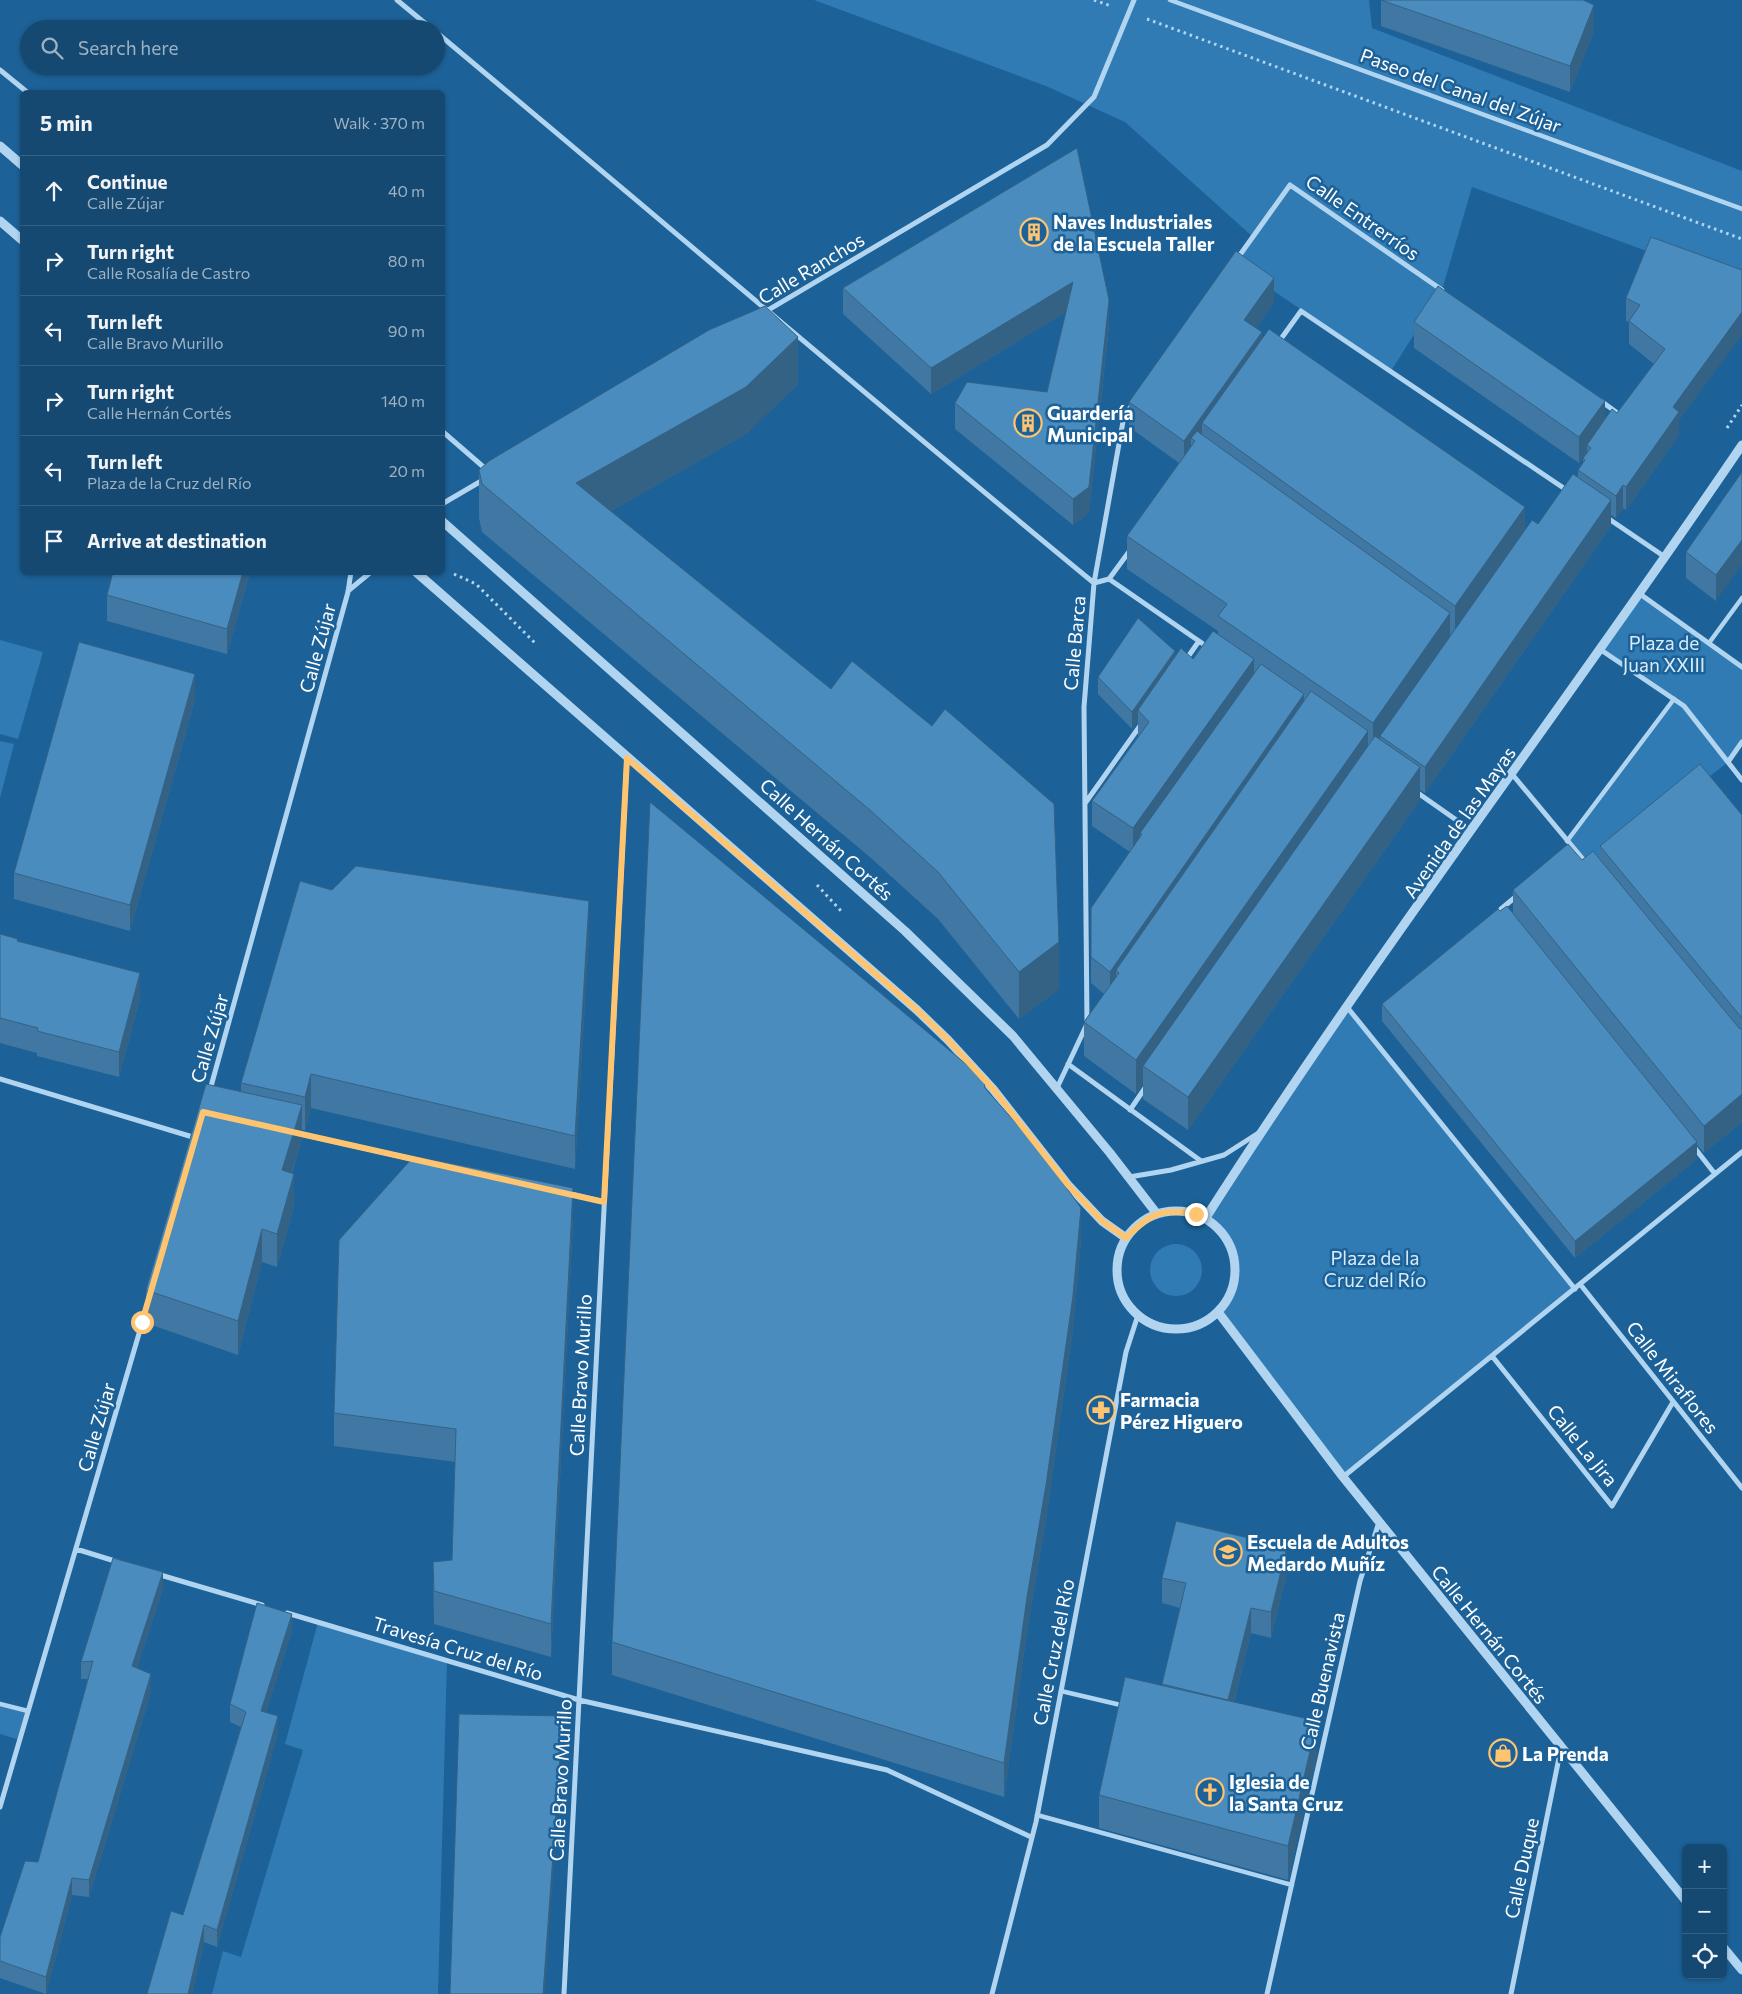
<!DOCTYPE html>
<html lang="en">
<head>
<meta charset="utf-8">
<style>
	body { margin:0; font-family:Commissioner,sans-serif; background:#225379; color:#f1f3f6 }
	.controls { position:absolute; right:15px; bottom:15px; display:grid; overflow:hidden; border-radius:8px; box-shadow:0 1px 4px #0004 }
	.controls button { width:45px; height:45px; display:grid; place-items:center; padding:0; border:0; border-bottom:1px solid #346184; background:#154971; color:#f1f3f6; font:25px sans-serif }
	.stop { position:absolute; width:15px; height:15px; margin:-11px; border:4px solid #ffc46f; border-radius:50%; background:#fff }
	.stop.end { background:#ffc46f; border-color:#fff; box-shadow:0 1px 5px #0008 }
	.list { margin:0; padding:0; list-style:none }
	h2 { display:flex; justify-content:space-between; align-items:center; height:65px; margin:0; padding:0 20px; font-size:21px }
	h2 small { font-size:16px; font-weight:400; color:#9db2c3 }
	.list li { display:grid; grid-template-columns:32px 1fr auto; gap:15px; align-items:center; box-sizing:border-box; height:70px; padding:0 20px; border-top:1px solid #346184 }
	.list b { display:block; font-size:19px; white-space:nowrap }
	.list p { margin:0; font-size:16px; white-space:nowrap; color:#9db2c3 }
	.list em { font-size:16px; font-style:normal; color:#9db2c3 }
	.icon { flex:none; width:28px; height:28px; fill:none; stroke:currentColor; stroke-width:2; stroke-linecap:round; stroke-linejoin:round }
	.map { position:relative; flex:none; width:1742px; height:1994px; overflow:hidden }
	.search { position:absolute; background:#154971; box-shadow:0 1px 4px #0004; left:20px; top:20px; width:425px; height:55px; display:flex; align-items:center; gap:12px; box-sizing:border-box; padding:0 18px; border-radius:28px; color:#9db2c3; font-size:19px }
	.panel { position:absolute; background:#154971; box-shadow:0 1px 4px #0004; left:20px; top:90px; width:425px; height:485px; border-radius:8px }
	.map>svg:first-child { display:block }
</style>
</head>
<body>
<div class="map">
<svg width="1742" height="1994" viewBox="0 0 1742 1994">
	<rect width="100%" height="100%" fill="#1c6197"/>
	<path fill="#307bb4" d="M 814,0 L 1369,0 L 1372,28 L 1742,171 L 1742,286 L 1472,187 L 1442,290 L 1391,371 L 1234,264 L 1253,237 L 1125,122 L 1046,86 Z
		M 1640,594 L 1742,667 L 1742,742 L 1728,762 L 1591,870 L 1567,841 L 1674,700 L 1601,650 Z
		M 0,640 L 43,652 L 18,739 L 0,734 Z
		M 0,741 L 14,744 L 0,798 Z
		M 1347,1007 L 1575,1289 L 1343,1477 L 1218,1312 C 1221,1307 1226,1302 1229,1296 C 1243,1269 1232,1233 1205,1219 Z
		M1150 1270a26 26 0 1 1 52 0a26 26 0 1 1-52 0Z
		M 318,1622 L 447,1661 L 438,1994 L 212,1994 L 223,1951 L 241,1957 L 303,1750 L 285,1744 Z
		M 0,1704 L 28,1711 L 20,1740 L 0,1734 Z"/>
	<g fill="none" stroke-linecap="round" stroke-linejoin="round">
		<path stroke="#b1d5f0" stroke-width="3" stroke-dasharray="2.5 4" stroke-linecap="butt" d="M 1094,0 L 1111,6
			M 1147,19 L 1742,239
			M 1727,428 L 1742,405
			M 454,574 L 476,584 L 536,644
			M 817,885 L 842,912"/>
		<path stroke="#b1d5f0" stroke-width="4.5" d="M 1170,0 L 1742,209
			M 1709,643 L 1742,598
			M 1567,841 L 1674,699
			M 1061,1691 L 1125,1706
			M 0,1704 L 28,1711
			M 1037,1815 L 1292,1885"/>
		<path stroke="#b1d5f0" stroke-width="5" d="M 397,0 L 432,29
			M 436,32 C 656,216 873,401 1094,583
			M 0,70 L 27,92
			M 1237,259 L 1290,185 L 1442,290
			M 763,313 L 1047,145 L 1094,97 L 1134,0
			M 1278,343 L 1301,311 L 1568,491
			M 1601,401 L 1616,412
			M 442,431 L 487,470
			M 442,504 L 483,480
			M 1606,517 L 1665,557
			M 1109,579 L 1131,549
			M 1094,583 L 1109,579 L 1209,648
			M 348,591 L 371,572
			M 1640,594 L 1742,667
			M 1601,650 L 1684,706 L 1742,780
			M 1185,661 L 1199,641
			M 1728,762 L 1742,742
			M 1512,774 L 1587,864
			M 1415,791 L 1472,831
			M 1086,802 L 1142,723
			M 1506,915 L 1501,909 L 1519,894
			M 1347,1007 L 1575,1289
			M 1068,1064 L 1201,1161
			M 0,1079 L 196,1138
			M 1057,1088 L 1087,1024 L 1084,707 L 1094,583 L 1124,416 L 1133,404
			M 210,1090 L 348,592 L 351,572
			M 1130,1110 L 1147,1085
			M 296,1133 L 417,1160
			M 1694,1147 L 1715,1174
			M 1129,1177 L 1171,1170 L 1224,1155 L 1260,1132
			M 567,1193 L 604,1202
			M 1580,1284 L 1742,1488
			M 1492,1356 L 1612,1506 L 1673,1402
			M 1343,1477 L 1742,1152
			M 76,1549 L 118,1562
			M 157,1574 L 262,1605
			M 287,1613 L 579,1700 L 887,1770 L 1031,1837
			M 0,1807 L 148,1303
			M 564,1994 L 627,758
			M 992,1994 L 1036,1822 L 1126,1352 L 1138,1315
			M 1267,1994 L 1360,1581 L 1379,1522
			M 1511,1994 L 1561,1748"/>
		<path stroke="#b1d5f0" stroke-width="9" d="M 0,146 L 22,165
			M 0,221 L 22,240
			M 442,521 L 905,931 L 1013,1036 L 1110,1153 L 1157,1214
			M 416,572 L 917,1010 L 948,1040 L 993,1089 L 1068,1185 L 1102,1221 L 1126,1238
			M1117 1270a59 59 0 1 1 118 0a59 59 0 1 1-118 0Z
			M 1205,1219 C 1374,954 1566,705 1742,445
			M 1218,1312 L 1343,1477 L 1686,1901
			M 1723,1947 L 1742,1970"/>
	</g>
	<path fill="#4078a3" d="M 1381,0 L 1594,31 L 1570,92 L 1381,26 Z
		M 1077,148 L 1109,325 L 1089,513 L 1073,525 L 955,429 L 955,403 L 1047,392 L 1066,312 L 931,394 L 843,314 L 843,288 Z
		M 1651,237 L 1679,421 L 1679,435 L 1626,510 L 1623,508 L 1616,518 L 1611,515 L 1611,526 L 1425,793 L 1420,790 L 1420,800 L 1188,1130 L 1143,1099 L 1143,1084 L 1136,1094 L 1084,1056 L 1084,1022 L 1104,994 L 1091,983 L 1091,908 L 1130,852 L 1092,826 L 1092,801 L 1138,736 L 1138,721 L 1132,729 L 1098,694 L 1098,677 L 1175,658 L 1193,659 L 1218,635 L 1218,631 L 1127,569 L 1127,536 L 1179,463 L 1129,427 L 1129,402 L 1274,303 L 1256,328 L 1262,339 L 1525,530 L 1538,524 L 1578,478 L 1578,470 L 1583,463 L 1583,458 L 1587,453 L 1579,463 L 1414,348 L 1414,322 L 1605,419 L 1617,413 L 1654,364 L 1629,344 L 1629,322 L 1626,321 L 1626,298 Z
		M 798,384 L 746,434 L 611,511 L 1059,989 L 1019,1019 L 938,919 L 871,858 L 482,532 L 479,518 L 479,470 Z
		M 1742,472 L 1716,601 L 1686,578 L 1686,552 Z
		M 113,572 L 250,572 L 227,654 L 107,621 L 107,595 Z
		M 195,700 L 130,931 L 14,899 L 14,873 Z
		M 1742,815 L 1742,1122 L 1704,1153 L 1697,1145 L 1697,1159 L 1575,1258 L 1382,1021 L 1382,1004 L 1500,911 L 1513,914 L 1513,890 L 1582,860 L 1600,859 L 1600,846 Z
		M 332,890 L 589,934 L 575,1169 L 311,1108 L 305,1130 L 302,1130 L 302,1139 L 292,1173 L 294,1207 L 277,1267 L 262,1262 L 238,1355 L 146,1323 L 146,1290 L 241,1092 L 241,1083 Z
		M 0,934 L 18,941 L 140,999 L 119,1077 L 37,1056 L 37,1053 L 0,1043 Z
		M 985,1088 L 1081,1241 L 1073,1329 L 1046,1519 L 1027,1631 L 1004,1797 L 612,1675 L 612,1642 Z
		M 573,1221 L 551,1657 L 434,1624 L 433,1562 L 452,1560 L 455,1462 L 334,1446 L 334,1413 Z
		M 1287,1573 L 1271,1638 L 1251,1633 L 1234,1702 L 1317,1754 L 1288,1880 L 1099,1828 L 1099,1795 L 1162,1685 L 1180,1608 L 1162,1603 L 1162,1578 Z
		M 163,1589 L 137,1668 L 151,1692 L 89,1897 L 72,1895 L 46,1994 L 0,1978 L 0,1937 L 38,1862 L 88,1679 L 81,1679 L 81,1662 Z
		M 292,1631 L 266,1712 L 278,1733 L 217,1947 L 204,1942 L 192,1994 L 147,1994 L 183,1915 L 241,1727 L 230,1722 L 230,1704 Z"/>
	<path fill="#346285" d="M 1594,5 L 1594,31 L 1570,92 L 1570,66 Z
		M 1274,278 L 1274,303 L 1244,345 L 1244,320 Z
		M 1073,282 L 1073,308 L 931,394 L 931,368 Z
		M 1109,300 L 1109,325 L 1089,513 L 1073,525 L 1073,499 Z
		M 1742,312 L 1742,335 L 1679,421 L 1679,435 L 1626,510 L 1626,487 L 1673,407 Z
		M 1262,332 L 1262,358 L 1202,423 L 1202,442 L 1191,438 L 1191,456 L 1184,466 L 1184,441 Z
		M 798,337 L 798,384 L 746,434 L 576,531 L 576,483 Z
		M 1605,401 L 1605,427 L 1587,445 L 1587,453 L 1579,463 L 1579,437 Z
		M 1623,485 L 1623,508 L 1616,518 L 1616,496 Z
		M 1611,500 L 1611,526 L 1425,793 L 1425,767 Z
		M 1525,507 L 1525,540 L 1455,639 L 1455,606 Z
		M 1742,540 L 1742,565 L 1716,601 L 1716,575 Z
		M 243,572 L 250,572 L 227,654 L 227,629 Z
		M 1450,613 L 1450,646 L 1380,736 L 1380,747 L 1373,757 L 1373,723 Z
		M 1175,651 L 1175,668 L 1138,710 L 1138,721 L 1132,729 L 1132,712 Z
		M 1254,659 L 1254,685 L 1142,834 L 1140,833 L 1140,844 L 1133,854 L 1133,828 Z
		M 195,674 L 195,700 L 130,931 L 130,905 Z
		M 1304,694 L 1304,720 L 1119,973 L 1116,970 L 1116,989 L 1110,998 L 1110,972 Z
		M 1368,731 L 1368,764 L 1143,1066 L 1143,1084 L 1136,1094 L 1136,1060 Z
		M 1420,767 L 1420,800 L 1188,1130 L 1188,1097 Z
		M 589,901 L 589,934 L 575,1169 L 575,1136 Z
		M 1059,942 L 1059,989 L 1019,1019 L 1019,972 Z
		M 140,973 L 140,999 L 119,1077 L 119,1052 Z
		M 311,1074 L 311,1108 L 305,1130 L 305,1097 Z
		M 1742,1094 L 1742,1122 L 1704,1153 L 1704,1126 Z
		M 302,1105 L 302,1139 L 282,1203 L 282,1170 Z
		M 1697,1142 L 1697,1159 L 1575,1258 L 1575,1241 Z
		M 294,1174 L 294,1207 L 277,1267 L 277,1234 Z
		M 573,1188 L 573,1221 L 551,1657 L 551,1624 Z
		M 1081,1208 L 1081,1241 L 1073,1329 L 1046,1519 L 1027,1631 L 1004,1797 L 1004,1763 Z
		M 262,1229 L 262,1262 L 238,1355 L 238,1321 Z
		M 1287,1547 L 1287,1573 L 1271,1638 L 1271,1612 Z
		M 163,1572 L 163,1589 L 132,1683 L 132,1666 Z
		M 1251,1608 L 1251,1633 L 1228,1725 L 1228,1700 Z
		M 292,1614 L 292,1631 L 261,1728 L 261,1711 Z
		M 151,1674 L 151,1692 L 89,1897 L 89,1880 Z
		M 278,1716 L 278,1733 L 217,1947 L 217,1930 Z
		M 563,1716 L 563,1734 L 545,1994 L 543,1994 Z
		M 1317,1721 L 1317,1754 L 1288,1880 L 1288,1846 Z
		M 72,1878 L 72,1895 L 46,1994 L 46,1977 Z
		M 204,1925 L 204,1942 L 192,1994 L 188,1994 Z"/>
	<path fill="#4a8cbe" stroke="#346285" d="M 1381,0 L 1583,0 L 1594,5 L 1570,66 Z
		M 1077,148 L 1109,300 L 1089,487 L 1073,499 L 955,403 L 967,382 L 1047,392 L 1073,282 L 931,368 L 843,288 Z
		M 1651,237 L 1742,270 L 1742,312 L 1673,407 L 1679,412 L 1626,487 L 1623,485 L 1616,496 L 1578,470 L 1585,460 L 1583,458 L 1591,448 L 1587,445 L 1612,409 L 1617,413 L 1665,349 L 1629,321 L 1640,305 L 1626,298 Z
		M 1236,251 L 1274,278 L 1244,320 L 1262,332 L 1184,441 L 1129,402 Z
		M 1438,286 L 1605,401 L 1579,437 L 1414,322 Z
		M 765,306 L 798,337 L 746,387 L 576,483 L 831,689 L 852,661 L 932,726 L 945,709 L 1054,804 L 1059,942 L 1019,972 L 938,872 L 871,811 L 482,484 L 479,470 L 489,461 L 709,330 Z
		M 1269,329 L 1525,507 L 1455,606 L 1202,423 Z
		M 1197,431 L 1450,613 L 1373,723 L 1218,616 L 1227,604 L 1127,536 L 1195,441 L 1191,438 Z
		M 1742,472 L 1742,540 L 1716,575 L 1686,552 Z
		M 1573,474 L 1611,500 L 1425,767 L 1380,736 L 1532,520 L 1538,524 Z
		M 113,572 L 243,572 L 227,629 L 107,595 Z
		M 1138,618 L 1175,651 L 1132,712 L 1098,677 Z
		M 1213,631 L 1254,659 L 1133,828 L 1092,801 L 1149,722 L 1138,710 L 1181,648 L 1193,659 Z
		M 79,642 L 195,674 L 130,905 L 14,873 Z
		M 1261,664 L 1304,694 L 1110,972 L 1091,957 L 1091,908 L 1142,834 L 1140,833 Z
		M 1311,691 L 1368,731 L 1136,1060 L 1084,1022 L 1119,973 L 1116,970 Z
		M 1375,736 L 1420,767 L 1188,1097 L 1143,1066 Z
		M 1700,764 L 1742,815 L 1742,1018 L 1600,846 Z
		M 650,802 L 984,1079 L 985,1088 L 1039,1149 L 1081,1208 L 1073,1296 L 1046,1485 L 1027,1597 L 1004,1763 L 612,1642 Z
		M 1568,844 L 1582,860 L 1593,851 L 1739,1028 L 1742,1029 L 1742,1094 L 1704,1126 L 1513,890 Z
		M 356,866 L 589,901 L 575,1136 L 311,1074 L 305,1097 L 241,1083 L 300,881 L 332,890 Z
		M 1507,906 L 1697,1142 L 1575,1241 L 1382,1004 L 1498,909 L 1500,911 Z
		M 0,934 L 18,939 L 17,941 L 140,973 L 119,1052 L 37,1031 L 38,1028 L 0,1018 Z
		M 206,1084 L 302,1105 L 282,1170 L 294,1174 L 277,1234 L 262,1229 L 238,1321 L 146,1290 Z
		M 414,1156 L 573,1188 L 551,1624 L 434,1591 L 433,1562 L 452,1560 L 456,1429 L 334,1413 L 339,1240 Z
		M 1176,1521 L 1287,1547 L 1271,1612 L 1251,1608 L 1228,1700 L 1162,1684 L 1186,1583 L 1162,1578 Z
		M 113,1558 L 163,1572 L 132,1666 L 151,1674 L 89,1880 L 72,1878 L 46,1977 L 0,1961 L 0,1937 L 25,1861 L 38,1862 L 93,1661 L 81,1662 Z
		M 257,1603 L 292,1614 L 261,1711 L 278,1716 L 217,1930 L 204,1925 L 188,1994 L 147,1994 L 171,1911 L 183,1915 L 246,1712 L 230,1704 Z
		M 1125,1677 L 1317,1721 L 1288,1846 L 1099,1795 Z
		M 459,1714 L 563,1716 L 543,1994 L 450,1994 Z"/>
	<g fill="none" stroke-linecap="round" stroke-linejoin="round">
		<path stroke="#ffc46f" stroke-width="6" d="M 142,1322 L 203,1112 L 604,1202 L 627,758 L 917,1010 L 948,1040 L 993,1089 L 1068,1185 L 1102,1221 L 1126,1238 C 1149,1213 1163,1208 1196,1214"/>
	</g>
	<defs>
		<g id="building-ring" transform="scale(1.4375)"><circle r="9.5" fill="#1c6197" stroke="#ffc46f" stroke-width="1.5"/><path d="M-4-6H4V6H1V3H-1V6H-4ZM-2.5-4.3h1.7v1.8h-1.7ZM.8-4.3h1.7v1.8H.8ZM-2.5-1h1.7V.8h-1.7ZM.8-1h1.7V.8H.8Z" fill="#ffc46f"/></g>
		<g id="pharmacy-ring" transform="scale(1.4375)"><circle r="9.5" fill="#1c6197" stroke="#ffc46f" stroke-width="1.5"/><path d="M-2-6h4v4h4v4h-4v4h-4v-4h-4v-4h4Z" fill="#ffc46f"/></g>
		<g id="school-ring" transform="scale(1.4375)"><circle r="9.5" fill="#1c6197" stroke="#ffc46f" stroke-width="1.5"/><path d="M0-5L7-2L0 1L-7-2ZM-4 1L0 2.5L4 1V4Q0 6-4 4Z" fill="#ffc46f"/></g>
		<g id="shop-ring" transform="scale(1.4375)"><circle r="9.5" fill="#1c6197" stroke="#ffc46f" stroke-width="1.5"/><path d="M-5-2.5h2.3a2.7 3.5 0 0 1 5.4 0H5L5.5 6h-11ZM-1.5-2.5h3a1.5 2.3 0 0 0-3 0Z" fill="#ffc46f"/></g>
		<g id="church-ring" transform="scale(1.4375)"><circle r="9.5" fill="#1c6197" stroke="#ffc46f" stroke-width="1.5"/><path d="M-1.2-6h2.4v3.5h3.3v2.4h-3.3V6h-2.4V-.1h-3.3v-2.4h3.3Z" fill="#ffc46f"/></g>
	</defs>
	<g fill-rule="evenodd">
		<use href="#building-ring" x="1034" y="232"/>
		<use href="#building-ring" x="1028" y="423"/>
		<use href="#pharmacy-ring" x="1101" y="1410"/>
		<use href="#school-ring" x="1228" y="1552"/>
		<use href="#shop-ring" x="1503" y="1753"/>
		<use href="#church-ring" x="1210" y="1792"/>
	</g>
	<g text-anchor="middle" dominant-baseline="central" stroke-width="5" stroke-linejoin="round" paint-order="stroke">
		<g font-size="19" fill="#fff" stroke="#1c6197">
			<text transform="translate(1461 90) rotate(20)">Paseo del Canal del Zújar</text>
			<text transform="translate(1363 217) rotate(35)">Calle Entrerríos</text>
			<text transform="translate(811 268) rotate(-31)">Calle Ranchos</text>
			<text transform="translate(1074 643) rotate(-85)">Calle Barca</text>
			<text transform="translate(317 648) rotate(-75)">Calle Zújar</text>
			<text transform="translate(1459 822) rotate(-55)">Avenida de las Mayas</text>
			<text transform="translate(827 839) rotate(42)">Calle Hernán Cortés</text>
			<text transform="translate(209 1038) rotate(-74)">Calle Zújar</text>
			<text transform="translate(580 1375) rotate(-87)">Calle Bravo Murillo</text>
			<text transform="translate(1673 1377) rotate(52)">Calle Miraflores</text>
			<text transform="translate(96 1427) rotate(-74)">Calle Zújar</text>
			<text transform="translate(1583 1445) rotate(51)">Calle La Jira</text>
			<text transform="translate(1490 1634) rotate(51)">Calle Hernán Cortés</text>
			<text transform="translate(458 1648) rotate(17)">Travesía Cruz del Río</text>
			<text transform="translate(1053 1652) rotate(-79)">Calle Cruz del Río</text>
			<text transform="translate(1322 1681) rotate(-77)">Calle Buenavista</text>
			<text transform="translate(560 1780) rotate(-87)">Calle Bravo Murillo</text>
			<text transform="translate(1521 1868) rotate(-78)">Calle Duque</text>
		</g>
		<g font-size="19" font-weight="bold" fill="#fff" stroke="#1c6197" text-anchor="start">
			<text x="1053" y="221">Naves Industriales<tspan x="1053" dy="22">de la Escuela Taller</tspan></text>
			<text x="1047" y="412">Guardería<tspan x="1047" dy="22">Municipal</tspan></text>
			<text x="1120" y="1399">Farmacia<tspan x="1120" dy="22">Pérez Higuero</tspan></text>
			<text x="1247" y="1541">Escuela de Adultos<tspan x="1247" dy="22">Medardo Muñíz</tspan></text>
			<text x="1522" y="1753">La Prenda</text>
			<text x="1229" y="1781">Iglesia de<tspan x="1229" dy="22">la Santa Cruz</tspan></text>
		</g>
		<g font-size="19" fill="#d7ecfb" stroke="#1c6197">
			<text x="1664" y="642">Plaza de<tspan x="1664" dy="22">Juan XXIII</tspan></text>
			<text x="1375" y="1257">Plaza de la<tspan x="1375" dy="22">Cruz del Río</tspan></text>
		</g>
	</g>
</svg>
<div class="controls">
<button>+</button>
<button>−</button>
<button><svg class="icon" aria-label="locate" viewBox="0 0 24 24"><circle cx="12" cy="12" r="6"/><path d="M12 2v4M12 18v4M2 12h4M18 12h4"/></svg></button>
</div>
<div class="stop" style="left:142px;top:1322px"></div>
<div class="stop end" style="left:1196px;top:1214px"></div>
<div class="search"><svg class="icon" aria-label="search" viewBox="0 0 24 24"><circle cx="10" cy="10" r="6"/><path d="M15 15l6 6"/></svg>Search here</div>
<section class="panel">
<h2>5 min<small>Walk · 370 m</small></h2>
<ul class="list">
<li><svg class="icon" aria-label="ahead" viewBox="0 0 24 24"><path d="M12 20V5M6 11l6-6 6 6"/></svg><div><b>Continue</b><p>Calle Zújar</p></div><em>40 m</em></li>
<li><svg class="icon" aria-label="right" viewBox="0 0 24 24"><path d="M7 20v-9h11M14 6l5 5-5 5"/></svg><div><b>Turn right</b><p>Calle Rosalía de Castro</p></div><em>80 m</em></li>
<li><svg class="icon" aria-label="left" viewBox="0 0 24 24"><path d="M17 20v-9H6M10 6l-5 5 5 5"/></svg><div><b>Turn left</b><p>Calle Bravo Murillo</p></div><em>90 m</em></li>
<li><svg class="icon" aria-label="right" viewBox="0 0 24 24"><path d="M7 20v-9h11M14 6l5 5-5 5"/></svg><div><b>Turn right</b><p>Calle Hernán Cortés</p></div><em>140 m</em></li>
<li><svg class="icon" aria-label="left" viewBox="0 0 24 24"><path d="M17 20v-9H6M10 6l-5 5 5 5"/></svg><div><b>Turn left</b><p>Plaza de la Cruz del Río</p></div><em>20 m</em></li>
<li><svg class="icon" aria-label="arrive" viewBox="0 0 24 24"><path d="M6 21V4h12l-3 4 3 4H6"/></svg><div><b>Arrive at destination</b></div></li>
</ul>
</section>
</div>
</body>
</html>
